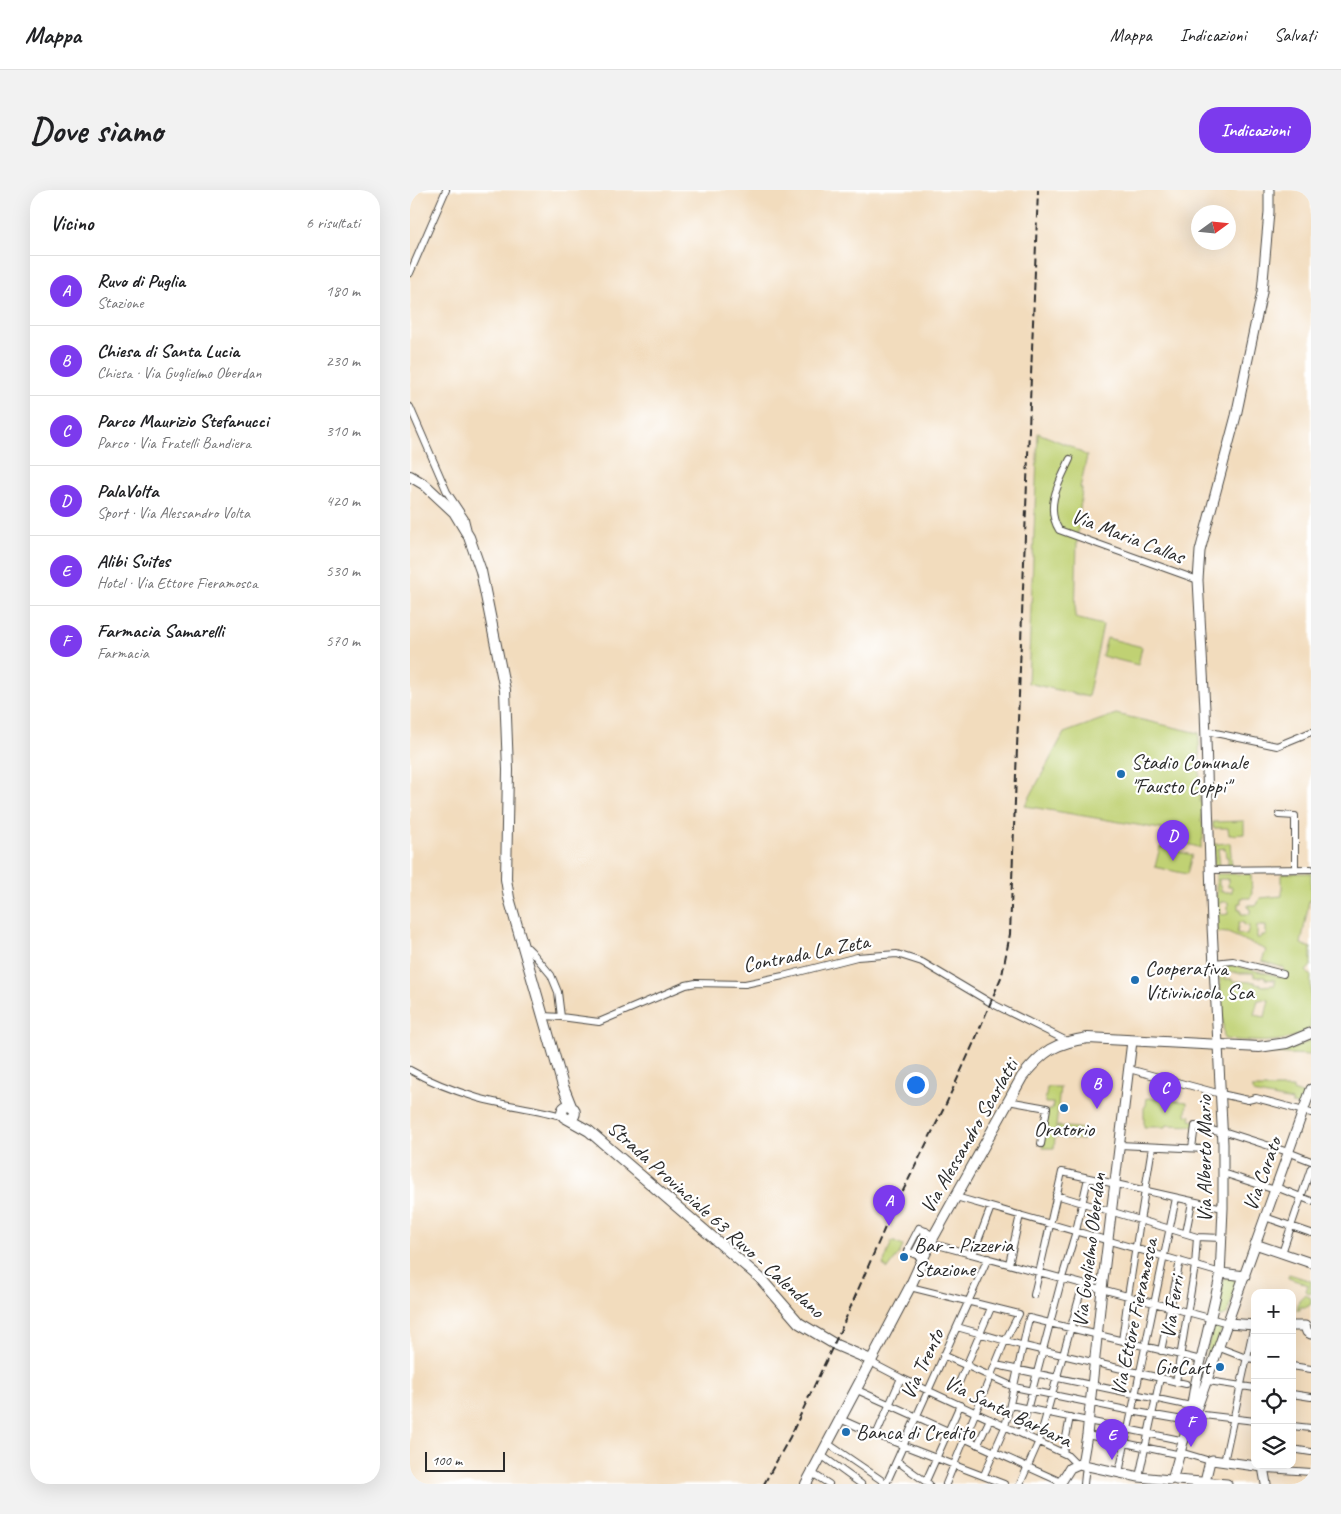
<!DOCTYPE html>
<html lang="it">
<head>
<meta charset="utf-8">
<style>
	body { margin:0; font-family:Caveat,sans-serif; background:#f2f2f2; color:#202124 }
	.controls { position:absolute; right:15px; bottom:15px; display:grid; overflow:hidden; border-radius:10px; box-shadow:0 5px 20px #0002 }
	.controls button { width:45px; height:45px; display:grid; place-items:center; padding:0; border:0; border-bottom:1px solid #e0e0e0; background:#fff; color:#202124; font:25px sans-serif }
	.compass { position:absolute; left:781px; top:15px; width:45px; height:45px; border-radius:50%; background:#fff; box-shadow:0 5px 20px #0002; rotate:75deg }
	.scale { position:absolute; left:15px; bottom:12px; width:80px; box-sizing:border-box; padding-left:5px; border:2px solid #2b2b2b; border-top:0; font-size:14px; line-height:18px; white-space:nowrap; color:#2b2b2b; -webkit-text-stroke:4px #fff; paint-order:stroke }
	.you { position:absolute; left:505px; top:894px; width:18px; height:18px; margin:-12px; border:4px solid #fff; border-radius:50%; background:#1a73e8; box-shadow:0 0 0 8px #1a73e833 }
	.badge { display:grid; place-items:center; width:32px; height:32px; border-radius:50%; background:#7c3aed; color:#fff; font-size:16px; font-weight:700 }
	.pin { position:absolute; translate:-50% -41px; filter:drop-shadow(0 1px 2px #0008) }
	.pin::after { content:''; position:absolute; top:26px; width:18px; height:15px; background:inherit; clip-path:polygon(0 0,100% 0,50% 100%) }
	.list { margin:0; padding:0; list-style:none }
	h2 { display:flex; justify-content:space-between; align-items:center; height:65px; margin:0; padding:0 20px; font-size:21px }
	h2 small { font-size:16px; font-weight:400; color:#757577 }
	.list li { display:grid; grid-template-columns:32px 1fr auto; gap:15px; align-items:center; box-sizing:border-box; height:70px; padding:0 20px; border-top:1px solid #e0e0e0 }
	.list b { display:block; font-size:19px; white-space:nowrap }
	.list p { margin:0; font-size:16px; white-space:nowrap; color:#757577 }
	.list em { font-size:16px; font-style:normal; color:#757577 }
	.icon { flex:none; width:28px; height:28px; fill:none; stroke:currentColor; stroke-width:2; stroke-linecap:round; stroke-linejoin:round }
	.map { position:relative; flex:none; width:901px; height:1294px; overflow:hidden; border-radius:20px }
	header { display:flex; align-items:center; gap:30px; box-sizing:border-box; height:70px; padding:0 25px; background:#fff; border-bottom:1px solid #e0e0e0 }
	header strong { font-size:24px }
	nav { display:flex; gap:28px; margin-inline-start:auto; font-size:18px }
	.intro { display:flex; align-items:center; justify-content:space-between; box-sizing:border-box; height:120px; padding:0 30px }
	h1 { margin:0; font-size:35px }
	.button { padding:12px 22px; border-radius:20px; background:#7c3aed; color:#fff; font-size:18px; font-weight:700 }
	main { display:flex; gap:30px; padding:0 30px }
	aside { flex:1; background:#fff; border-radius:20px; box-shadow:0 5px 20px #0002 }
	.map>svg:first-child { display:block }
</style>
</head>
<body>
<header>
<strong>Mappa</strong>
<nav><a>Mappa</a><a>Indicazioni</a><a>Salvati</a></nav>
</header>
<div class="intro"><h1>Dove siamo</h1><a class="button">Indicazioni</a></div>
<main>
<aside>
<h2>Vicino<small>6 risultati</small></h2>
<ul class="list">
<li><span class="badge">A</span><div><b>Ruvo di Puglia</b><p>Stazione</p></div><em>180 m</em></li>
<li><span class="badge">B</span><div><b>Chiesa di Santa Lucia</b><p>Chiesa · Via Guglielmo Oberdan</p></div><em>230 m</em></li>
<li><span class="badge">C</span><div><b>Parco Maurizio Stefanucci</b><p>Parco · Via Fratelli Bandiera</p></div><em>310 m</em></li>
<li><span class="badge">D</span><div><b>PalaVolta</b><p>Sport · Via Alessandro Volta</p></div><em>420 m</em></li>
<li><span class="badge">E</span><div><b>Alibi Suites</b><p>Hotel · Via Ettore Fieramosca</p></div><em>530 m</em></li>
<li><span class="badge">F</span><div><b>Farmacia Samarelli</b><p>Farmacia</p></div><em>570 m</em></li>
</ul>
</aside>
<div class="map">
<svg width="901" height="1294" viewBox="0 0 901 1294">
	<rect width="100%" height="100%" fill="#fff"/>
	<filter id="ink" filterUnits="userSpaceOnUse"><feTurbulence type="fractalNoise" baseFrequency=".02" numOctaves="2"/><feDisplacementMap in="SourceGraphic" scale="10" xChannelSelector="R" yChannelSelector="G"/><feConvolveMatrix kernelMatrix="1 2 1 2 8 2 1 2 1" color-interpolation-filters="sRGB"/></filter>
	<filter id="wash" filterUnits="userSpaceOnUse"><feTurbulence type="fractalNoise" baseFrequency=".0096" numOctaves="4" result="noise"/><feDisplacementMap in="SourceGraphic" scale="20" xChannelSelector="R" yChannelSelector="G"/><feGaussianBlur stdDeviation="1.12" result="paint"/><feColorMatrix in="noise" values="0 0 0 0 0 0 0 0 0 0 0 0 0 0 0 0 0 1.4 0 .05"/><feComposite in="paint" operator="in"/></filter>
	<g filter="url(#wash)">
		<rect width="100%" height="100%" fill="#f2dcbd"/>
		<path fill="#c0d173" stroke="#767e4f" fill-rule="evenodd" d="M 628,243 L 660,256 L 677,266 L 670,298 L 672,299 L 667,351 L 665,428 L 693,435 L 678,507 L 618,493 Z
			M 697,448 L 732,457 L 728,475 L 692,466 Z
			M 706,524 L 789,543 L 790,612 L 792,613 L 792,630 L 791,630 L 791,632 L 793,633 L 793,650 L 791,650 L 791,658 L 765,650 L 761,640 L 752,642 L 751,639 L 615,616 L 654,543 Z
			M 834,631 L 834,644 L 819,645 L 818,638 L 803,638 L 803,632 Z
			M 820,653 L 822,677 L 818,676 L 818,667 L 816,667 L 815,658 L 808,659 L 810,676 L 804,676 L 804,654 Z
			M 750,657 L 782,665 L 777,684 L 745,677 Z
			M 872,683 L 901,683 L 901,711 L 899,711 L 891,754 L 901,758 L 901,776 L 896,781 L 901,786 L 901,837 C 877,857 842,851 814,849 L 809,776 L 822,775 L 873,787 L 874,778 L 852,771 L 856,760 L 818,743 L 807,742 L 806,684 L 841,684 L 842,705 L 840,708 L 831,708 L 831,713 L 828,713 L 828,719 L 831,719 L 831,724 L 840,724 L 840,719 L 838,718 L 838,715 L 847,715 L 850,708 L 872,706 ZM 809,689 L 818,689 L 818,697 L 822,697 L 822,702 L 811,702 L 811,697 L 809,696 ZM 810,712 L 818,712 L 818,724 L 811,725 ZM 829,732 L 834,733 L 834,735 L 839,736 L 837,745 L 827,743 ZM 847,736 L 856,736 L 856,746 L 851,746 L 851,748 L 847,748 ZM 815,782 L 826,782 L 826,783 L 844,783 L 844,787 L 855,787 L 855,789 L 865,790 L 865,795 L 852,796 L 852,795 L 845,794 L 845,792 L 822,791 L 822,789 L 815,789 ZM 852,809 L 859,810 L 855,827 L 844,825 L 848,810 L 851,810 Z
			M 901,850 L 901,865 L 857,863 L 857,860 L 885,858 Z
			M 637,897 L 650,897 L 644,958 L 633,958 L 638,920 L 642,920 L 643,913 L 635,913 Z
			M 842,898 L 883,898 L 883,901 L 894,905 L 891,916 L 882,914 L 882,911 L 843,903 Z
			M 737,908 L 777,912 L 776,925 L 781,926 L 780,930 L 786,931 L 785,936 L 757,935 L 756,937 L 734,937 L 734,918 L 736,915 Z
			M 648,936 L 674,939 L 673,950 L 646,947 Z
			M 482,1051 L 493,1056 L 489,1064 L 478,1079 L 473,1075 Z
			M 879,1084 L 901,1091 L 901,1104 L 896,1101 L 898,1095 L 878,1088 Z
			M 814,1087 L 828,1090 L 817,1125 L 811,1127 L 806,1123 Z
			M 895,1104 L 901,1108 L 901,1114 L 897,1117 L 890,1117 L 890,1120 L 887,1120 L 889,1110 Z
			M 803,1133 L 813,1136 L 784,1219 Z"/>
	</g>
	<g filter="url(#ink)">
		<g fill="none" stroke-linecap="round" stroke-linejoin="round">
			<g stroke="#494641" stroke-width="8">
				<path id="street" d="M 0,83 L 36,0
					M 0,217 L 37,302 L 55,329 L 58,341
					M 660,269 C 650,291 634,316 649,340 L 788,390
					M 796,541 L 867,556 L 901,542
					M 869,625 L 885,626 L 885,679
					M 800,680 L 901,679
					M 113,757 L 118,758 L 121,761 L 141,785 L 148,802 L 151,827
					M 804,773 L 823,771 L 873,784
					M 133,826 L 151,827 L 189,832 L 276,795 L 286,793 L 335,794 L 373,786 L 447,767 L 487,764 L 512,772 L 581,813 L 657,851
					M 719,879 L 811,904 L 838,910 L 846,908 L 901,923
					M 0,880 C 21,892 45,901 68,908 C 96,916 126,918 154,927
					M 598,911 L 637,918 L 631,954
					M 813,941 L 878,962 L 901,971
					M 709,955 L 795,959
					M 782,958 L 785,936 L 813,943
					M 813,983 L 865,1000
					M 866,997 L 901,1011
					M 646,1005 L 787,1047 L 812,1048
					M 546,1007 L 811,1083
					M 855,1027 L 901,1043
					M 776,1043 L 782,1012
					M 520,1053 L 818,1133
					M 872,1063 L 901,978
					M 504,1064 L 516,1041
					M 563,1064 L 581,1017
					M 513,1068 L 497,1061 L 509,1038 L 524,1046
					M 599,1074 L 610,1025
					M 500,1097 L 609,1124 L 595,1151 L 536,1294
					M 624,1105 L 652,982 L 813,1018
					M 547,1137 L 614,1156 L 776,1194
					M 712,1151 L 718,1106 L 742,957
					M 810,1158 L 836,1168 L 845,1169
					M 751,1161 L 770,1071
					M 533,1165 L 604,1197 L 721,1221 L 779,1231
					M 461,1170 L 466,1175 L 491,1188 L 657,1265 L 666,1274
					M 586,1175 L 781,1216
					M 882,1176 L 901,1179
					M 798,1191 L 845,1198
					M 766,1192 L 785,1076 L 787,1047
					M 548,1195 L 581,1118
					M 445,1199 L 651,1292
					M 882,1204 L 901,1207
					M 600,1215 L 775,1251
					M 785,1224 L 845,1231
					M 430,1229 L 466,1245 L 594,1294
					M 882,1236 L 901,1238
					M 611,1243 L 652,1088 L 666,1041 L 678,988
					M 466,1245 L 491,1188
					M 677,1245 L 771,1265
					M 417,1253 L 477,1294
					M 568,1254 L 580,1229
					M 882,1259 L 901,1262
					M 770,1262 L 800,1271
					M 653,1263 L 660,1227
					M 411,1265 L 451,1294
					M 487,1271 L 519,1294
					M 814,1272 L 844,1135
					M 852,1275 L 853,1277 L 858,1279 L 901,1282
					M 402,1283 L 419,1294
					M 709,1283 L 766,1008
					M 574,1285 L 595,1237 L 619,1128 L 791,1170
					M 729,1287 L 750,1188
					M 516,1291 L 550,1215
					M 476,1294 L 578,1068
					M 610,1294 L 629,1251 L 673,1094
					M 674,1294 L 676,1275"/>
			</g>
			<g stroke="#494641" stroke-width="11">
				<path id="secondary" d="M 845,1054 L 901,1073
					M 811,1083 L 835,1086
					M 818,1133 L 845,1135
					M 882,1136 L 895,1136 L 897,1142 L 901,1144
					M 784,1226 L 901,899
					M 672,1274 L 677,1245 L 692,1099 L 722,851
					M 763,1287 L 779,1231 L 785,1196 L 810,1087 L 813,1018 L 813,954 L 802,736 L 795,519 L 788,390 L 790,361 L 826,226 L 852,102 L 859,22 L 859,0
					M 766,1290 L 817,1294
					M 795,1292 L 800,1271 L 802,1270 L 853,1277 L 856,1294
					M 650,1294 L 660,1278 L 669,1274 L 729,1287 L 760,1290"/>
			</g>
			<g stroke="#494641" stroke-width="12">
				<path id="primary" d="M 0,286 L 15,295 L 44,322 L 59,347 L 71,381 L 95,500 L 98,580 L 96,689 L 99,708 L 153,896 L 161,916
					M 159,929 C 164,928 166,924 164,919 L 159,916 C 153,916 150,922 154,927 L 179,941 L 350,1088 L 389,1133 L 426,1155 L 461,1170
					M 396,1294 L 500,1097 L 520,1053 L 612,887 C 633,861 644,853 678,848 L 849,857 L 877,853 L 901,843"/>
			</g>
			<use href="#street" stroke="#fff" stroke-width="6"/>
			<use href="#secondary" stroke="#fff" stroke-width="9"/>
			<use href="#primary" stroke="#fff" stroke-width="10"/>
			<path stroke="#2b2b2b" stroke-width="2" stroke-dasharray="8 4" stroke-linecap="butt" d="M 354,1294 L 380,1247 L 432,1137 L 476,1035 L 536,914 L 565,850 L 592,785 L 600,744 L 628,0"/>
		</g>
	</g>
	<g fill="#1f6fb2" stroke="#fff" stroke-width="2">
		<circle cx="711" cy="584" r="5"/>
		<circle cx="725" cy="790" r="5"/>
		<circle cx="654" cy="918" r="5"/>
		<circle cx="494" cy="1067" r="5"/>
		<circle cx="810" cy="1177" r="5"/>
		<circle cx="436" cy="1242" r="5"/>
	</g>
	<g text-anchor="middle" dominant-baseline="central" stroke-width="4.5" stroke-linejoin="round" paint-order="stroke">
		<g font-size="21" fill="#2b2b2b" stroke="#fff">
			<text transform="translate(718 346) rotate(21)">Via Maria Callas</text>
			<text transform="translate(396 763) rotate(-11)">Contrada La Zeta</text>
			<text transform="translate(559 946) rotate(-60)">Via Alessandro Scarlatti</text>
			<text transform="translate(794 969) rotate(-90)">Via Alberto Mario</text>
			<text transform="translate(852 984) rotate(-70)">Via Corato</text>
			<text transform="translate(306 1029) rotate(42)">Strada Provinciale 63 Ruvo - Calendano</text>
			<text transform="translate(679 1060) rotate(-83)">Via Guglielmo Oberdan</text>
			<text transform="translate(762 1117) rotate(-81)">Via Ferri</text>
			<text transform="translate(724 1127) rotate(-78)">Via Ettore Fieramosca</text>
			<text transform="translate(512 1174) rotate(-65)">Via Trento</text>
			<text transform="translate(598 1221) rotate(26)">Via Santa Barbara</text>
		</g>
		<g font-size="21" fill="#2b2b2b" stroke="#fff" text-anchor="start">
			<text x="721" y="572">Stadio Comunale<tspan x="721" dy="24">"Fausto Coppi"</tspan></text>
			<text x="735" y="778">Cooperativa<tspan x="735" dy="24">Vitivinicola Sca</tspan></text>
			<text x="654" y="939" text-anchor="middle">Oratorio</text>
			<text x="504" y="1055">Bar - Pizzeria<tspan x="504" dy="24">Stazione</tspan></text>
			<text x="800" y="1177" text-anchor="end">GioCart</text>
			<text x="446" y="1242">Banca di Credito</text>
		</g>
	</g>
</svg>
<div class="controls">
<button>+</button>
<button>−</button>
<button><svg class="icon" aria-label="locate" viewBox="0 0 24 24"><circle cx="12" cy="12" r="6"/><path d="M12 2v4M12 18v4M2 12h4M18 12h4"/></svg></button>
<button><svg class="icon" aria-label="layers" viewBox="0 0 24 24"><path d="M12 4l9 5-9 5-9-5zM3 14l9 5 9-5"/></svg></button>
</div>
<svg class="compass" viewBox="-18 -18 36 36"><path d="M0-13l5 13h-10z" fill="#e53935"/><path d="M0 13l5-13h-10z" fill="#757577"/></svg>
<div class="scale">100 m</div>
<div class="you"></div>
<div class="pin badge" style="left:479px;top:1036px">A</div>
<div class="pin badge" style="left:687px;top:919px">B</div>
<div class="pin badge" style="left:755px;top:923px">C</div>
<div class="pin badge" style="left:763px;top:671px">D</div>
<div class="pin badge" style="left:702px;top:1270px">E</div>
<div class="pin badge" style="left:781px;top:1257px">F</div>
</div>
</main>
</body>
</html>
